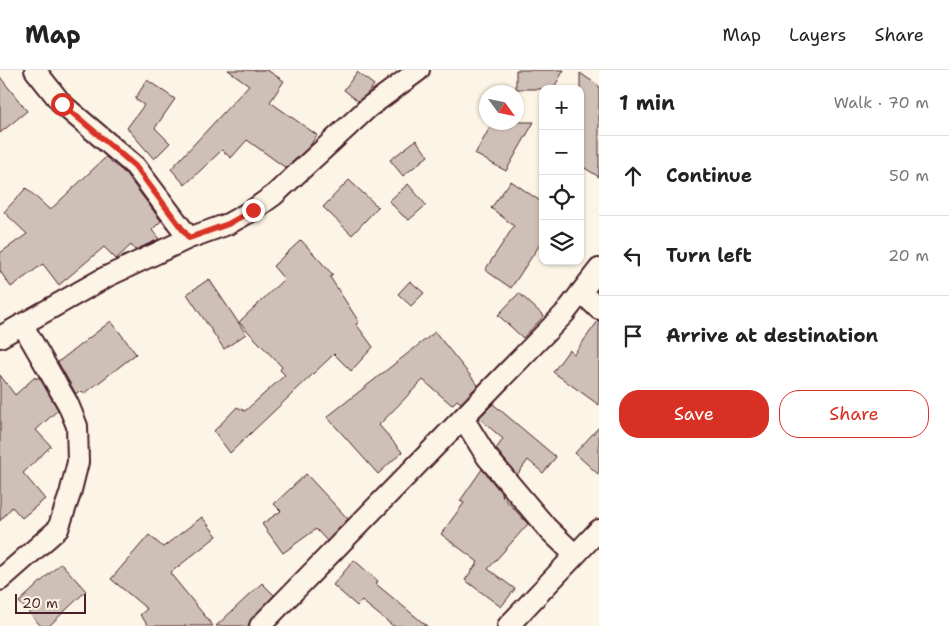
<!DOCTYPE html>
<html lang="en">
<head>
<meta charset="utf-8">
<style>
	body { margin:0; font-family:"Shantell Sans",sans-serif; background:#f6f6f6; color:#222 }
	.controls { position:absolute; right:15px; top:15px; display:grid; overflow:hidden; border-radius:10px; box-shadow:0 1px 4px #0004 }
	.controls button { width:45px; height:45px; display:grid; place-items:center; padding:0; border:0; border-bottom:1px solid #e0e0e0; background:#fff; color:#222; font:25px sans-serif }
	.compass { position:absolute; left:479px; top:15px; width:45px; height:45px; border-radius:50%; background:#fff; box-shadow:0 1px 4px #0004; rotate:123deg }
	.scale { position:absolute; left:15px; bottom:12px; width:71px; box-sizing:border-box; padding-left:5px; border:2px solid #4a1f2b; border-top:0; font-size:14px; line-height:18px; white-space:nowrap; color:#4a1f2b; -webkit-text-stroke:4px #fcf5e5; paint-order:stroke }
	.stop { position:absolute; width:15px; height:15px; margin:-11px; border:4px solid #d93025; border-radius:50%; background:#fff }
	.stop.end { background:#d93025; border-color:#fff; box-shadow:0 1px 5px #0008 }
	.list { margin:0; padding:0; list-style:none }
	h2 { display:flex; justify-content:space-between; align-items:center; height:65px; margin:0; padding:0 20px; font-size:21px }
	h2 small { font-size:16px; font-weight:400; color:#767676 }
	.list li { display:grid; grid-template-columns:32px 1fr auto; gap:15px; align-items:center; box-sizing:border-box; height:80px; padding:0 20px; border-top:1px solid #e0e0e0 }
	.list b { display:block; font-size:19px; white-space:nowrap }
	.list em { font-size:16px; font-style:normal; color:#767676 }
	.actions { display:flex; gap:10px; padding:15px 20px }
	.actions a { flex:1; padding:11px 0; border:1px solid #d93025; border-radius:20px; text-align:center; font-size:18px; color:#d93025 }
	.actions .main { background:#d93025; color:#fff }
	.icon { flex:none; width:28px; height:28px; fill:none; stroke:currentColor; stroke-width:2; stroke-linecap:round; stroke-linejoin:round }
	.map { position:relative; flex:none; width:599px; height:556px; overflow:hidden }
	header { display:flex; align-items:center; gap:30px; box-sizing:border-box; height:70px; padding:0 25px; background:#fff; border-bottom:1px solid #e0e0e0 }
	header strong { font-size:24px }
	nav { display:flex; gap:28px; margin-inline-start:auto; font-size:18px }
	main { display:flex }
	aside { flex:1; background:#fff }
	.map>svg:first-child { display:block }
</style>
</head>
<body>
<header>
<strong>Map</strong>
<nav><a>Map</a><a>Layers</a><a>Share</a></nav>
</header>
<main>
<div class="map">
<svg width="599" height="556" viewBox="0 0 599 556">
	<rect width="100%" height="100%" fill="#fcf5e5"/>
	<filter id="ink" filterUnits="userSpaceOnUse"><feTurbulence type="fractalNoise" baseFrequency=".02" numOctaves="2"/><feDisplacementMap in="SourceGraphic" scale="10" xChannelSelector="R" yChannelSelector="G"/><feConvolveMatrix kernelMatrix="1 2 1 2 8 2 1 2 1" color-interpolation-filters="sRGB"/></filter>
	<g filter="url(#ink)">
		<path fill="#cfc0b7" stroke="#4a1f2b" d="M 228,0 L 267,0 L 284,11 L 270,32 L 317,65 L 309,77 L 286,98 L 247,70 L 231,88 L 222,80 L 185,115 L 171,99 L 249,15 Z
			M 516,0 L 564,0 L 553,19 L 516,19 Z
			M 357,2 L 374,15 L 367,24 L 358,31 L 344,20 Z
			M 580,3 L 599,16 L 599,107 L 580,95 Z
			M 0,7 L 27,41 L 0,63 Z
			M 147,10 L 175,29 L 155,58 L 170,73 L 154,89 L 127,58 L 144,35 L 135,29 Z
			M 493,52 L 534,52 L 506,101 L 475,84 Z
			M 416,70 L 428,86 L 403,106 L 390,90 Z
			M 106,87 L 126,104 L 161,151 L 152,160 L 159,169 L 135,180 L 131,175 L 116,189 L 104,177 L 59,215 L 43,194 L 11,217 L 0,201 L 0,183 L 27,164 L 4,142 L 26,118 L 50,140 Z
			M 349,110 L 378,137 L 352,165 L 323,137 Z
			M 511,111 L 543,133 L 543,170 L 511,218 L 485,200 L 514,156 L 491,138 Z
			M 408,114 L 426,135 L 409,150 L 402,145 L 389,131 Z
			M 301,170 L 333,205 L 330,207 L 359,252 L 356,254 L 373,277 L 351,301 L 334,284 L 230,383 L 214,361 L 237,337 L 245,341 L 285,305 L 280,300 L 282,297 L 239,252 L 284,209 L 273,196 Z
			M 209,209 L 246,264 L 224,279 L 187,224 Z
			M 410,211 L 424,223 L 411,236 L 398,224 Z
			M 519,223 L 544,246 L 523,268 L 498,245 Z
			M 111,251 L 136,284 L 84,324 L 80,320 L 76,324 L 58,292 Z
			M 598,251 L 599,251 L 599,335 L 553,302 L 569,280 L 574,284 Z
			M 435,262 L 478,315 L 461,333 L 457,330 L 452,335 L 423,310 L 379,355 L 402,382 L 378,404 L 327,347 Z
			M 0,305 L 15,325 L 35,307 L 36,309 L 39,307 L 58,340 L 36,360 L 51,376 L 23,403 L 45,429 L 22,448 L 12,437 L 0,451 Z
			M 493,334 L 556,387 L 543,403 L 528,390 L 517,405 L 497,380 L 496,379 L 503,369 L 479,348 Z
			M 599,357 L 599,405 L 575,383 Z
			M 482,399 L 503,425 L 502,426 L 528,454 L 488,499 L 515,519 L 501,537 L 465,510 L 478,492 L 441,464 L 464,433 L 460,431 Z
			M 306,404 L 348,449 L 327,471 L 316,459 L 283,483 L 262,454 L 281,441 L 274,434 Z
			M 202,447 L 217,466 L 170,503 L 213,556 L 149,556 L 140,545 L 147,539 L 111,509 L 149,465 L 163,477 Z
			M 354,490 L 378,511 L 376,514 L 427,556 L 393,556 L 362,531 L 357,536 L 333,515 Z
			M 61,493 L 86,521 L 49,556 L 41,556 L 19,532 Z
			M 262,513 L 274,525 L 252,548 L 248,556 L 216,556 Z"/>
		<g fill="none" stroke-linecap="round" stroke-linejoin="round">
			<g stroke="#4a1f2b" stroke-width="24">
				<path id="street" d="M 35,0 L 62,34 L 135,96 L 189,168
					M 581,222 L 599,239
					M 0,267 L 106,207 L 189,168 L 228,154 L 253,140 L 274,125 L 369,37 L 419,0
					M 463,348 L 487,387 L 547,458 L 574,484
					M 0,510 L 58,459 L 70,424 L 78,392 L 77,356 L 68,334 L 22,254
					M 260,556 L 565,243 L 599,199
					M 508,556 L 599,460"/>
			</g>
			<use href="#street" stroke="#fcf5e5" stroke-width="20"/>
		</g>
	</g>
	<g fill="none" stroke-linecap="round" stroke-linejoin="round" filter="url(#ink)">
		<path stroke="#d93025" stroke-width="6" d="M 62,34 L 135,96 L 189,168 L 228,154 L 253,140"/>
	</g>
</svg>
<div class="controls">
<button>+</button>
<button>−</button>
<button><svg class="icon" aria-label="locate" viewBox="0 0 24 24"><circle cx="12" cy="12" r="6"/><path d="M12 2v4M12 18v4M2 12h4M18 12h4"/></svg></button>
<button><svg class="icon" aria-label="layers" viewBox="0 0 24 24"><path d="M12 4l9 5-9 5-9-5zM3 14l9 5 9-5"/></svg></button>
</div>
<svg class="compass" viewBox="-18 -18 36 36"><path d="M0-13l5 13h-10z" fill="#e53935"/><path d="M0 13l5-13h-10z" fill="#767676"/></svg>
<div class="scale">20 m</div>
<div class="stop" style="left:62px;top:34px"></div>
<div class="stop end" style="left:253px;top:140px"></div>
</div>
<aside>
<h2>1 min<small>Walk · 70 m</small></h2>
<ul class="list">
<li><svg class="icon" aria-label="ahead" viewBox="0 0 24 24"><path d="M12 20V5M6 11l6-6 6 6"/></svg><div><b>Continue</b></div><em>50 m</em></li>
<li><svg class="icon" aria-label="left" viewBox="0 0 24 24"><path d="M17 20v-9H6M10 6l-5 5 5 5"/></svg><div><b>Turn left</b></div><em>20 m</em></li>
<li><svg class="icon" aria-label="arrive" viewBox="0 0 24 24"><path d="M6 21V4h12l-3 4 3 4H6"/></svg><div><b>Arrive at destination</b></div></li>
</ul>
<div class="actions"><a class="main">Save</a><a>Share</a></div>
</aside>
</main>
</body>
</html>
